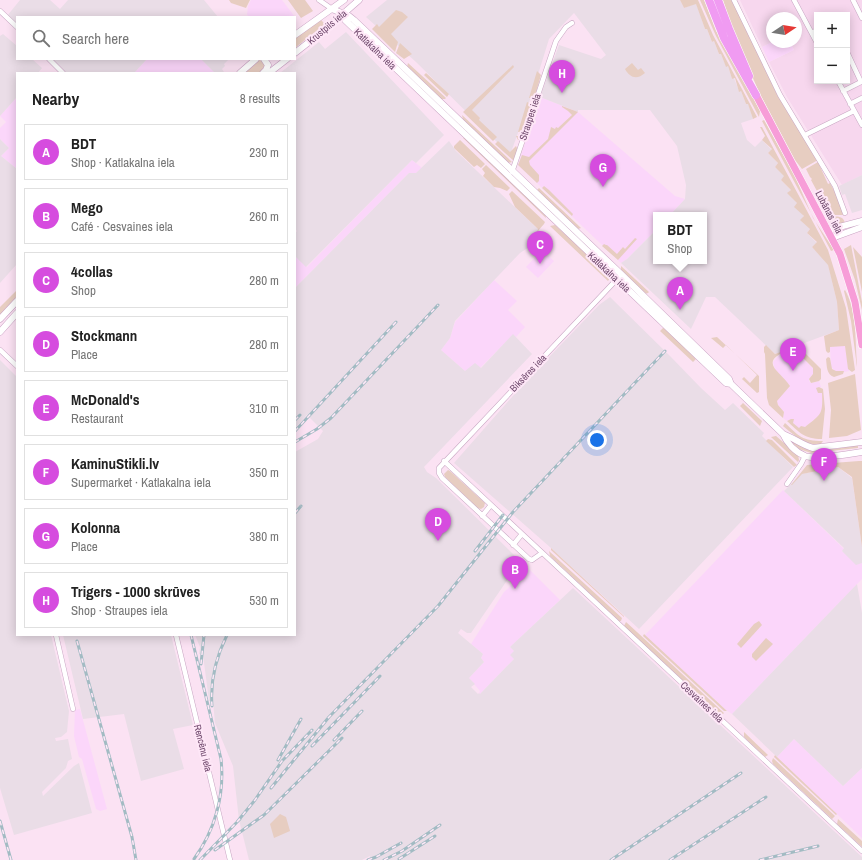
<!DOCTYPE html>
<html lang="en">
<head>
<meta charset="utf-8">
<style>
	body { margin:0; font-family:"Archivo Narrow",sans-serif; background:#f6f6f6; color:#222 }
	.controls { position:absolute; right:12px; top:12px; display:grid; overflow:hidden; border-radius:0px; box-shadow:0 2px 10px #0003 }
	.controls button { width:36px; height:36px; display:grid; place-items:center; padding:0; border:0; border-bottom:1px solid #e0e0e0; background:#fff; color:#222; font:20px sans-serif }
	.compass { position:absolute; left:766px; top:12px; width:36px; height:36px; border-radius:50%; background:#fff; box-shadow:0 2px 10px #0003; rotate:78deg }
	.you { position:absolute; left:597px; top:440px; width:14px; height:14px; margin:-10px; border:3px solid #fff; border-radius:50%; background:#1a73e8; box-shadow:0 0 0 6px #1a73e833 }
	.badge { display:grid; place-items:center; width:26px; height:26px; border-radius:50%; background:#d64cdf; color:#fff; font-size:13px; font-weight:700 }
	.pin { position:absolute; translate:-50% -33px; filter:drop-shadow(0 1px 2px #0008) }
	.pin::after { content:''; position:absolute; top:21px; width:14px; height:12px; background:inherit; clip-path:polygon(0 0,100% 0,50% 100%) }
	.popup { position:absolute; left:653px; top:212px; width:54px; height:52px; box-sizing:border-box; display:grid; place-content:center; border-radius:0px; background:#fff; filter:drop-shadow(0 1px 3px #0005); font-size:13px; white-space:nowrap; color:#767676 }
	.popup b { font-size:15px; color:#222 }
	.popup::after { content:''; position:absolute; left:50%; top:100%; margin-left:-8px; border:8px solid transparent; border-top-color:#fff }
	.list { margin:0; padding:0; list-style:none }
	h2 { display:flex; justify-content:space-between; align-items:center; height:52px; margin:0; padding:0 16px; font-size:17px }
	h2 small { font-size:13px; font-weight:400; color:#767676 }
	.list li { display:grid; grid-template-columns:26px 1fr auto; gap:12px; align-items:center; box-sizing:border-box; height:56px; margin:0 8px 8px; padding:0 8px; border:1px solid #e0e0e0; border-radius:0px }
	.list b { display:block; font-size:15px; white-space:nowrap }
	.list p { margin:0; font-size:13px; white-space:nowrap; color:#767676 }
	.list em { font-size:13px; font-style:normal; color:#767676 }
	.icon { flex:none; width:22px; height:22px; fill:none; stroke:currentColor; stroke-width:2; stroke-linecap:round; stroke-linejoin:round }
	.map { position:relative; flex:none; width:862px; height:860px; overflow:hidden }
	.search { position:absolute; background:#fff; box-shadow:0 2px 10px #0003; left:16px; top:16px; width:280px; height:44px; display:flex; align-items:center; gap:10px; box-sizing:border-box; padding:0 14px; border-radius:0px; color:#767676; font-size:15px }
	.panel { position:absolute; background:#fff; box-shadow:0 2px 10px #0003; left:16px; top:72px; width:280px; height:564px; border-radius:0px }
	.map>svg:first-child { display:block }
</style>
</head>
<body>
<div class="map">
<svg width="862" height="860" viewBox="0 0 862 860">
	<rect width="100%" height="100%" fill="#fbe2f3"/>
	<path fill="#f7d7ee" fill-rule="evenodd" d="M 740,0 L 862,0 L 862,175 L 842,185 L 787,97 L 769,62 L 794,50 L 790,42 L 796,42 L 796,18 L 772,18 L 772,42 L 762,47 ZM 817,15 L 847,15 L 847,81 L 817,81 Z"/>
	<path fill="#fbd6fa" d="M 251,0 L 282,0 L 295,17 L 250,17 L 247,15 L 248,6 Z
		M 772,42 L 790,42 L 794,50 L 769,62 L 762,47 Z
		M 147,59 L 201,59 L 215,73 L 134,73 Z
		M 17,97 L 17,169 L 1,156 L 9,148 L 0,139 L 0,128 L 6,122 L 0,116 Z
		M 540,97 L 578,112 L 675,196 L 685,199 L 670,215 L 656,215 L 656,230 L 627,259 L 621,263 L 518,165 Z
		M 412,160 L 422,168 L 416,173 L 409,173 L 295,288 L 295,256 L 307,267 Z
		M 542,250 L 554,261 L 538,278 L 526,267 Z
		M 494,280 L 517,301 L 508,310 L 525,327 L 516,337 L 513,335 L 480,368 L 465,371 L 441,350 L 450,338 L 455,322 Z
		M 845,345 L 849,371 L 844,372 L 843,371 L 835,371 L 831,367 L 830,347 Z
		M 788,350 L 793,353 L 796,351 L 813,368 L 813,374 L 809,379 L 809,381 L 811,383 L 819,381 L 821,387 L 819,387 L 822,393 L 823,409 L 820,415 L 805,427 L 799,429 L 793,423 L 788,420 L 787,421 L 783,418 L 784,412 L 778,405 L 777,401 L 779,398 L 790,386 L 775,370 L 773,362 L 781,353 Z
		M 783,490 L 844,549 L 842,551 L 856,564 L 862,563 L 862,579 L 732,714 L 726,710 L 645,635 Z
		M 529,569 L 560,600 L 510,647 L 514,651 L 514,659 L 480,694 L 479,693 L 480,691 L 469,678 L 484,662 L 481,658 L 483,654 L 471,644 L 504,592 Z
		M 80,709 L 107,809 L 100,811 L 96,809 L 82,759 L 79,757 L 74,736 L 75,710 Z
		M 794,739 L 843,786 L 862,768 L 862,838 L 777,757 Z"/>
	<path fill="#eadde7" d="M 20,0 L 50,0 L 60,9 L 68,0 L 204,0 L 218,17 L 17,17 L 17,25 L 7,16 Z
		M 387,0 L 680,0 L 684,8 L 696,3 L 705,29 L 707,29 L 712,42 L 714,41 L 719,54 L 721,54 L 726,66 L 728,66 L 732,79 L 734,78 L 739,91 L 741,91 L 746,104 L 748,103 L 753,119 L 741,123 L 747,140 L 755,147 L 762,140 L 772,150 L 768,153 L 778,163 L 775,167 L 785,176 L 781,180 L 791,190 L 788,193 L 797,203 L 810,229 L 807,233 L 817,243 L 812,247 L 828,264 L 837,302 L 839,330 L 775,354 L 715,297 L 706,297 L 691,329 L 621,263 L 627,259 L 656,230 L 656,261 L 704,261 L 704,215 L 670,215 L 685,199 L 686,185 L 677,146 L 650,110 L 578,110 L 578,112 L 540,97 L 559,45 L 601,59 L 606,55 L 574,13 L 549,39 L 532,94 L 510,155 L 416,62 L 366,17 Z
		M 346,32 L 444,135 L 416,163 L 412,160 L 306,267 L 295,256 L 295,233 L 297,231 L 295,229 L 295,73 L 280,73 L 319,42 L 325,49 Z
		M 3,34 L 17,46 L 17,59 L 32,59 L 42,68 L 38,73 L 17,73 L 17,97 L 0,116 L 0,36 Z
		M 53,59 L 147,59 L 134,73 L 67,73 Z
		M 201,59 L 229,59 L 224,64 L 225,66 L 222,69 L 224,72 L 215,73 Z
		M 0,139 L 9,148 L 1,156 L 17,169 L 17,264 L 0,283 Z
		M 449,141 L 456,151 L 541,232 L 535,243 L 520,253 L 455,321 L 450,338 L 441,350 L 465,371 L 475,363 L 481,368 L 513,334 L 532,354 L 424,467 L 427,472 L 436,478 L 515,556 L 503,569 L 508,576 L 508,579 L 471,633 L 467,633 L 461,629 L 458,633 L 483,654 L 481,658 L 484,662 L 469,678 L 475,684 L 471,687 L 478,694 L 479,693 L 480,694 L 514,659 L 510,655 L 514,651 L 510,647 L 573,588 L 862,857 L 862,860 L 371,860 L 370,856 L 362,860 L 249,860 L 239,820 L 233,766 L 215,723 L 213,701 L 209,701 L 203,655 L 199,654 L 200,647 L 195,635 L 295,635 L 295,452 L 318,439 L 323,431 L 307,415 L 295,428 L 295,288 L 409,173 L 416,173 Z
		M 862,175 L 862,210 L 852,213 L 845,194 L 842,195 L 839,186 Z
		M 610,297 L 670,356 L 701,388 L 725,410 L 733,403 L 764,433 L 762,436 L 793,467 L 639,629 L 551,548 L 454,463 L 527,380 L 599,305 Z
		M 0,360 L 17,377 L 17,635 L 51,635 L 69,711 L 67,732 L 61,737 L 55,738 L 56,741 L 68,739 L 72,759 L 68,761 L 66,768 L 42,792 L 43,796 L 74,766 L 79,763 L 92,813 L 14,835 L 0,788 Z
		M 838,467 L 852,478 L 862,547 L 862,563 L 856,565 L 842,551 L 844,548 L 784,491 L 801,474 Z
		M 857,584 L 862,613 L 862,768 L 843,786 L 794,739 L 777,757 L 732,714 Z
		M 63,635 L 171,635 L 193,725 L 173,729 L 184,769 L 141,781 L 124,714 L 83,719 Z"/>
	<path fill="#e7cdc1" d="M 229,0 L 250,0 L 246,8 L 231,3 Z
		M 288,0 L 305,0 L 313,11 L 301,18 Z
		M 680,0 L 698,0 L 713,35 L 757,117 L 753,119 L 748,104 L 746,104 L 741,91 L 739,92 L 735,78 L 732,79 L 728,66 L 726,67 L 721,54 L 719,54 L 714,41 L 712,42 L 707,29 L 705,29 L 696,4 L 684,8 Z
		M 700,0 L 704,0 L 716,31 L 726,47 L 760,111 L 759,117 L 716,36 Z
		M 723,0 L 732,0 L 778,96 L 818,160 L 802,169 L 795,160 L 759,92 L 734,34 Z
		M 396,10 L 402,12 L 408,17 L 391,34 L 398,42 L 395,52 L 372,29 L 377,24 L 379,27 Z
		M 321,20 L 325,24 L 295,48 L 295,38 Z
		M 400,43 L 412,54 L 404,59 L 396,53 Z
		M 259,60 L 262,61 L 265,66 L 261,73 L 243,73 L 257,61 Z
		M 408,63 L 446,98 L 445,99 L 441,99 L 407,67 Z
		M 632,63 L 638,70 L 641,68 L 645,73 C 637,80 630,78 625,69 Z
		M 513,65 L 514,67 L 472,110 L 480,118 L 479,120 L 497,137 L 493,141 L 463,112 Z
		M 537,71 L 541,75 L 535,96 L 531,98 L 529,98 Z
		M 426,73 L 449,94 L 447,97 L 424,75 Z
		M 527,102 L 529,103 L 531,106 L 521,140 L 518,140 L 516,136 L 518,136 L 520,132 L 518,132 Z
		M 562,106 L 578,112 L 529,161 L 530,165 L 539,175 L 539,181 L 537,183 L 518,165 L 522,155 L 529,157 L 548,139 L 551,127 L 555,129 L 556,127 L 558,128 L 572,115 L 568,111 L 562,107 Z
		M 462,115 L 512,162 L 508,163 L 463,120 Z
		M 764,120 L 794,174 L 813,218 L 834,250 L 831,251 L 762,121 Z
		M 760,127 L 762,127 L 828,250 L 846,308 L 855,370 L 852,372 L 848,369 L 845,346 L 830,347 L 830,352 L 828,353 L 826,351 L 824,336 L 839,330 L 837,302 L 828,265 L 812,247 L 817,242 L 807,233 L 810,229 L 800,220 L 804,216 L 794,207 L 797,203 L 787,193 L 791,190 L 781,180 L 784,176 L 775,167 L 778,163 L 768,153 L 772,149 L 762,140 L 765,136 Z
		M 463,138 L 466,138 L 545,213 L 546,218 Z
		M 460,140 L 485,164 L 481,168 L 477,165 L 474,167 L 454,148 L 454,146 Z
		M 498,141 L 510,152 L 516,146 L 518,150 L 514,161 L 495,144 Z
		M 818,162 L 828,184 L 830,183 L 840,202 L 843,215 L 828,215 L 823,207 L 818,193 L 811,180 L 812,179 L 810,177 L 806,169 Z
		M 486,165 L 510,188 L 507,191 L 500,188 L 494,187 L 483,176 L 485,173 L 482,169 Z
		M 544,186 L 549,190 L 573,214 L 572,216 L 542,188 Z
		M 539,188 L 581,228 L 578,229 L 537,190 Z
		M 512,191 L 545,222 L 544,224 L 537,232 L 538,229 L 515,207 L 509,194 Z
		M 826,217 C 834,217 843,214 845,223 C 837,225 831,225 826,217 Z
		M 555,225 L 609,275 L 610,278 L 608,281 L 550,226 Z
		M 635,238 L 637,239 L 618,260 L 602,246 L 604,244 L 606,245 L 607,245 L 617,254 L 623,247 L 625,249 Z
		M 851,245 L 862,302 L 862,310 L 855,280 L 844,249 Z
		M 853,247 L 862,257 L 862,292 Z
		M 621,266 L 649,292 L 648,293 L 645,294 L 621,271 Z
		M 17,290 L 17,296 L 0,315 L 0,307 Z
		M 845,290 C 857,311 855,340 857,363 L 857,367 L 851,321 L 844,291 Z
		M 663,328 L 666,329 L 696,359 L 693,362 L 660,331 Z
		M 717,337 L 759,376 L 759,392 L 757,393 L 742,379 L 744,377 L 750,383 L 757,375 L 726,345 L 723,348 L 711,338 Z
		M 766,345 L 775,354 L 800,345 L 800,348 L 821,369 L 821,379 L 819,381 L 811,383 L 809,379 L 813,374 L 813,368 L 796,351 L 793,353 L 788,350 C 757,363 781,371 790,386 L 777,401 L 778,405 L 784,412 L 783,418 L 769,405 L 767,398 L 765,354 L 764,352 L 764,347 Z
		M 828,357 L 830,358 L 832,369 L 836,371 L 844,371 L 843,374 L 834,377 C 826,374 827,366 826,359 Z
		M 855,374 L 861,430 L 847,436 L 829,438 L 831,410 L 828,383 Z
		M 819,387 L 823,389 L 825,409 L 822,439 C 804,439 799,432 787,421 L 791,419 L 794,419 L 793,423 L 799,428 L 801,426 L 805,427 C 821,414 823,415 822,393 L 818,393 L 816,388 Z
		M 743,403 L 762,421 L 760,426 L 740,406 Z
		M 785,423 C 799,436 802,441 823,441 L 820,445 C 804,445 794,435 783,426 Z
		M 776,436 L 798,455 L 799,460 L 798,462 L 771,437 Z
		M 768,439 L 772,440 L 797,465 L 794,467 L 793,466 L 766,441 Z
		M 791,439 C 796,443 801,447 807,449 C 823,453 842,447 858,445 L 858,448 L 811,453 L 799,449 L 790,441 Z
		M 859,461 L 862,461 L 862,547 L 852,477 L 838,467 L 802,474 L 792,485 L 791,485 L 807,465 Z
		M 448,470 L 450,471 L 485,503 L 484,507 L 481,509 L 477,508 L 445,477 L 444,474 Z
		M 551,548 L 624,616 L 624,617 L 551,550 Z
		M 549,551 L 622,618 L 621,621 L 619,621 L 550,556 Z
		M 759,621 L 762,625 L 741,648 L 737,644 L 754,624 Z
		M 626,622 L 637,632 L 724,713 L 723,714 L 718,713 L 624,626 Z
		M 644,634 L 727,711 L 724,711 L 643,636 Z
		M 766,638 L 773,644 L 756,661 L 752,657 L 752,654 Z
		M 744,732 L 768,755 L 765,757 L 744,737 Z
		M 775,755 L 777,757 L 837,814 L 836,815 L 774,757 Z
		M 773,758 L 835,816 L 832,819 L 773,764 L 772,761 Z
		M 280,814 L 286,817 L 290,831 L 274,838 L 270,824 Z
		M 838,819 L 862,841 L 862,847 L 837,824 Z"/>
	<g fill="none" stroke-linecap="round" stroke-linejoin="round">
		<g stroke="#c8a7c3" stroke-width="5.5">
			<path id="street" d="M 319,0 L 332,9
				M 734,0 L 780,95 L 835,186 L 845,213
				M 794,0 L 817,43
				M 853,0 L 862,18
				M 0,11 L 17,27
				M 812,33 L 817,30
				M 49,59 L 63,73
				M 838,81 L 862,125
				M 843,91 L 861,82 L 847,52
				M 850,104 L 862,98
				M 805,135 L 854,111
				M 512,172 L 556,41 L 566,27 L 572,23
				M 0,350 L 17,366
				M 444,461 L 862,851
				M 787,484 L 801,464 L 805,456
				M 482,516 L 491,505
				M 513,545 L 522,534
				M 542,553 L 532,560 L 529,559 L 442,478 L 439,473 L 439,468 L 619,277
				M 56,635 L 73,709
				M 176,635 L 230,860"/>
		</g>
		<g stroke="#c9a2c3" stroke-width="7">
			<path id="secondary" d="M 332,9 L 349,16 L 354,20 L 621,274 L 729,379 L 731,384 L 783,434 C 794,438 802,445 813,448 L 862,442
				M 342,14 L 345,20 L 726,383 L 731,384
				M 295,35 L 344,0
				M 295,53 L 328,27 L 359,0
				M 240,73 L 256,59
				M 263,73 L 266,70 L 268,65 L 264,59
				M 269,73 L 287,59
				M 828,230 L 862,221
				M 832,238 L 862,227
				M 0,319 L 17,301
				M 0,332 L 17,313
				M 783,434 C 787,443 795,452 805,456 C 816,460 849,454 862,452"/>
		</g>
		<g stroke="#fff" stroke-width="8">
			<path id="primary" d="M 756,95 L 840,254 L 855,302 L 862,345"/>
		</g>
		<g stroke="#fff" stroke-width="9">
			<path id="highway" d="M 709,0 L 724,38 L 756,95
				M 718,0 L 729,29 L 749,76"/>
		</g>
		<use href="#street" stroke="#fff" stroke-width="4.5"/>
		<use href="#secondary" stroke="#fff" stroke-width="6"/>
		<use href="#primary" stroke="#f79dd8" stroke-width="7"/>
		<use href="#highway" stroke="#f09bf2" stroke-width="8"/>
		<g stroke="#a2bbc3" stroke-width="3">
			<path id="rail" d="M 295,420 L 300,415
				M 295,431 L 396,322
				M 295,442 L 317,429 L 331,418 L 438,305
				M 295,513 L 301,506
				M 475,551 L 503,515
				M 191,635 L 221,759 C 225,795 215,830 194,859
				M 77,641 L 132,837 L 136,860
				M 201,664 L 204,635
				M 212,706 C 210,681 216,657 227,635
				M 334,740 L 362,711
				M 312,746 L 380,676
				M 278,760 L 301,719
				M 271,788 L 329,717 L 438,606 L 513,512 L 665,351
				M 0,821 L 11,860
				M 237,822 L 255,800 L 282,761 L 312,730
				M 215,850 L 264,815 L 342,738
				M 399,859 L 435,836
				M 200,860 L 240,819
				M 368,860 L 376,857 L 401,843
				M 384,860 L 402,851 L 440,825
				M 611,860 L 741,773
				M 670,860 L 766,797
				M 760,860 L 818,846"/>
		</g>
		<use href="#rail" stroke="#fee7f7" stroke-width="1.5" stroke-dasharray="4.5" stroke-linecap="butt"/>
	</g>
	<g text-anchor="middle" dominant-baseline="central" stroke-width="4" stroke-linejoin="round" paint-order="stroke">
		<g font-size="10" fill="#714a6e" stroke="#fee7f7">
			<text transform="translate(327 27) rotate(-40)">Krustpils iela</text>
			<text transform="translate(375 49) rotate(44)">Katlakalna iela</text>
			<text transform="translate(530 117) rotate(-72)">Straupes iela</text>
			<text transform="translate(829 212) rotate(62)">Lubānas iela</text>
			<text transform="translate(609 272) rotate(43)">Katlakalna iela</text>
			<text transform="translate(528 373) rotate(-46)">Biksēres iela</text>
			<text transform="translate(702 702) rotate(43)">Cesvaines iela</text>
			<text transform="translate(203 748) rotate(76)">Rencēnu iela</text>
		</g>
	</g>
</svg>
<div class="controls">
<button>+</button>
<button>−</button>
</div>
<svg class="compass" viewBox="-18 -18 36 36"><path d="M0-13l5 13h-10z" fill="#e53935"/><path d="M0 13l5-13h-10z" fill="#767676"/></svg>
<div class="you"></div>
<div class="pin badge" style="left:680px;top:310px">A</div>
<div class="popup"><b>BDT</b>Shop</div>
<div class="pin badge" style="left:515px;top:589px">B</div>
<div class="pin badge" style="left:540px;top:264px">C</div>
<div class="pin badge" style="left:438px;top:541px">D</div>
<div class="pin badge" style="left:793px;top:371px">E</div>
<div class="pin badge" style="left:824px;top:481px">F</div>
<div class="pin badge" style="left:603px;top:187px">G</div>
<div class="pin badge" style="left:562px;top:93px">H</div>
<div class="search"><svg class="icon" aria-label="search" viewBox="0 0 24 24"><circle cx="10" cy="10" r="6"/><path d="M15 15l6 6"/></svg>Search here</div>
<section class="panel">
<h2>Nearby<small>8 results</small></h2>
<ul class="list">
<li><span class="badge">A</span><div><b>BDT</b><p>Shop · Katlakalna iela</p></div><em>230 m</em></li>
<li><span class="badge">B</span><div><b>Mego</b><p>Café · Cesvaines iela</p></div><em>260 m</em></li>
<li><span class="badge">C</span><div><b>4collas</b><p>Shop</p></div><em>280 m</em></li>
<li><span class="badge">D</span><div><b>Stockmann</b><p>Place</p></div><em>280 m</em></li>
<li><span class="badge">E</span><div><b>McDonald's</b><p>Restaurant</p></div><em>310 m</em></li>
<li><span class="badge">F</span><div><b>KaminuStikli.lv</b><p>Supermarket · Katlakalna iela</p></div><em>350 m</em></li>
<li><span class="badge">G</span><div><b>Kolonna</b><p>Place</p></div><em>380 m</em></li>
<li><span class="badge">H</span><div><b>Trigers - 1000 skrūves</b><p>Shop · Straupes iela</p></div><em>530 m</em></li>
</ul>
</section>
</div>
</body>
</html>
